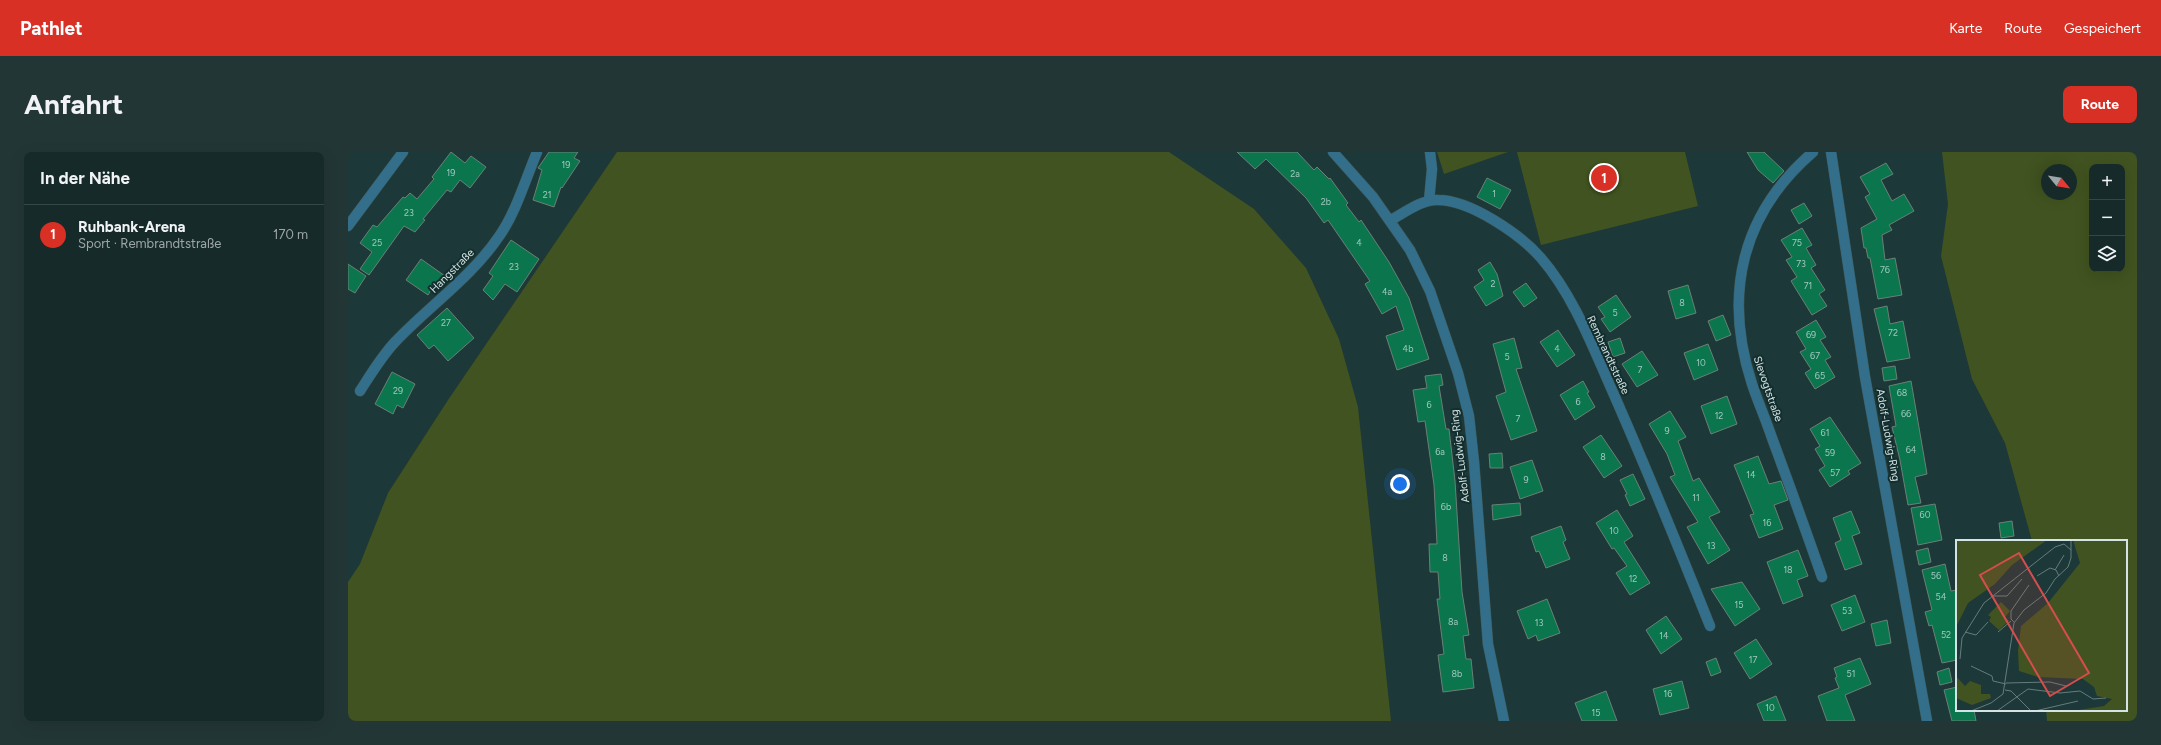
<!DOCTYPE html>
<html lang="de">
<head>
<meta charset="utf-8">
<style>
	body { margin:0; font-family:Figtree,sans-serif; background:#233636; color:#f1f3f6 }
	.controls { position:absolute; right:12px; top:12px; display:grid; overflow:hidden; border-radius:8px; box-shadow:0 4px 16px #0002 }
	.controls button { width:36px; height:36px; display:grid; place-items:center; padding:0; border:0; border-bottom:1px solid #354647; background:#162a2a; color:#f1f3f6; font:20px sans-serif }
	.compass { position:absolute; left:1693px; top:12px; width:36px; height:36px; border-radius:50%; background:#162a2a; box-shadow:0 4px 16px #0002; rotate:120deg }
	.you { position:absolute; left:1052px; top:332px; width:14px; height:14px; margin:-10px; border:3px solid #fff; border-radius:50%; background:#1a73e8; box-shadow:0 0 0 6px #1a73e833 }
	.badge { display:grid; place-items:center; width:26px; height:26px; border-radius:50%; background:#d93025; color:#fff; font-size:13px; font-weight:700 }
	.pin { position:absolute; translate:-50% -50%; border:2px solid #fff; box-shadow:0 1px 4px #0006 }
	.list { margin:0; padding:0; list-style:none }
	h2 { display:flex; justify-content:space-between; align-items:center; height:52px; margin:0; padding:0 16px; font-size:17px }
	h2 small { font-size:13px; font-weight:400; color:#9ea7a8 }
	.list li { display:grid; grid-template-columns:26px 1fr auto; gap:12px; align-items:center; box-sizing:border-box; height:60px; padding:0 16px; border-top:1px solid #354647 }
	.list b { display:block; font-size:15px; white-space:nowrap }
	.list p { margin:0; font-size:13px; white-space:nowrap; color:#9ea7a8 }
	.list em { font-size:13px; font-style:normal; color:#9ea7a8 }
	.icon { flex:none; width:22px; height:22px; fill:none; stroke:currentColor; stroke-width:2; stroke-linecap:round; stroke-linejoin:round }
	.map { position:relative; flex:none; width:1789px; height:569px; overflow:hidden; border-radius:8px }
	header { display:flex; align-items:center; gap:24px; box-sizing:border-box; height:56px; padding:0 20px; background:#d93025; color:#fff }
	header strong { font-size:19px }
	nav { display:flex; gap:22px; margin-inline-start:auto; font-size:14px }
	.intro { display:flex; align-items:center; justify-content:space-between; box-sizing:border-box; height:96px; padding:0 24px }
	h1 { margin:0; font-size:28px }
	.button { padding:10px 18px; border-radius:8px; background:#d93025; color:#fff; font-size:14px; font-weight:700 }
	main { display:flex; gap:24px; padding:0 24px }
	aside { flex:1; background:#162a2a; border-radius:8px; box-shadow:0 4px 16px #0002 }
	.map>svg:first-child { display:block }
</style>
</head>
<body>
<header>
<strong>Pathlet</strong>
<nav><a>Karte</a><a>Route</a><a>Gespeichert</a></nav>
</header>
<div class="intro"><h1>Anfahrt</h1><a class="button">Route</a></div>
<main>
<aside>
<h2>In der Nähe<small></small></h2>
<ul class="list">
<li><span class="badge">1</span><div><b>Ruhbank-Arena</b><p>Sport · Rembrandtstraße</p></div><em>170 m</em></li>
</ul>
</aside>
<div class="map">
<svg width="1789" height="569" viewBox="0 0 1789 569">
	<rect width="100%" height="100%" fill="#1d3838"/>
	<path fill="#415320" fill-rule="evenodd" d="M 269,0 L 821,0 L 906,57 L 958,116 L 991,187 L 1010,255 L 1043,569 L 0,569 L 0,430 L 12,412 L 40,341 L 100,248 Z
		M 1089,0 L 1160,0 L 1096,22 Z
		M 1169,0 L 1337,0 L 1350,54 L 1193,93 Z
		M 1594,0 L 1789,0 L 1789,569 L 1699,569 L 1698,558 L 1778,558 L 1778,389 L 1684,389 L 1657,291 L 1624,227 L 1593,104 L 1600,52 ZM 1744,15 L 1774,15 L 1774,117 L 1744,117 ZM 1699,18 L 1723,18 L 1723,42 L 1699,42 Z"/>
	<path fill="#0b754e" stroke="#6a8174" d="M 103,0 L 117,11 L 123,4 L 138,15 L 122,36 L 112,28 L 103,40 L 99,38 L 75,67 L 77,68 L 67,80 L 56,74 L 21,123 L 12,117 L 24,100 L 12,91 L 25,73 L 29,75 L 55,45 L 57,46 L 62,41 L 69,47 L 86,27 L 84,25 Z
		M 201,0 L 230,0 L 226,6 L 232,9 L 214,36 L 213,35 L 206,55 L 185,48 L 194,18 L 190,16 Z
		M 889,0 L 949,0 L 966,18 L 969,15 L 981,27 L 982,26 L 1000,51 L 998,53 L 1011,70 L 1013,68 L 1041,110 L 1061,146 L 1081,207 L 1049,218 L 1038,184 L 1056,178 L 1048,154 L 1034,162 L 1017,132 L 1022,129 L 980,68 L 976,71 L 958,46 L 918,7 L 907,17 Z
		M 1399,0 L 1416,0 L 1436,19 L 1425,31 L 1410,18 Z
		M 1538,11 L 1545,22 L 1533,28 L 1544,49 L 1556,42 L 1566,59 L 1541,73 L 1544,78 L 1534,83 L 1537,108 L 1547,106 L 1554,143 L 1530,147 L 1522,106 L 1520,106 L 1518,96 L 1516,96 L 1513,76 L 1529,67 L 1517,45 L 1522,42 L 1512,25 Z
		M 1139,26 L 1163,38 L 1152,57 L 1129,45 Z
		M 1456,51 L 1464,64 L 1451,72 L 1443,58 Z
		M 1454,76 L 1464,93 L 1458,96 L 1468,113 L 1463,116 L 1477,138 L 1471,142 L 1479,154 L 1464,163 L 1443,129 L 1449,125 L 1438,108 L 1444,105 L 1433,88 Z
		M 163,88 L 191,107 L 169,140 L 157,132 L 145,148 L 135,138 L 145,124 L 141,121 Z
		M 73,107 L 97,124 L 90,134 L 87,131 L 80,143 L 58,128 Z
		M 1142,110 L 1149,122 L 1155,144 L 1138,154 L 1126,135 L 1136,128 L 1130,118 Z
		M 0,112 L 18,124 L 7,141 L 0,137 Z
		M 1178,131 L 1189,146 L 1176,155 L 1165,140 Z
		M 1340,133 L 1348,161 L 1328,167 L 1320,139 Z
		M 1268,143 L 1283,165 L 1262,180 L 1253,167 L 1257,165 L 1250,155 Z
		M 1539,154 L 1542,172 L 1555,169 L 1562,206 L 1539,210 L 1526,157 Z
		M 99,156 L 126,186 L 100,209 L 86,193 L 81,197 L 69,183 Z
		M 1375,163 L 1383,183 L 1368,189 L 1360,169 Z
		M 1468,168 L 1478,185 L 1472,188 L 1483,205 L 1477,208 L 1487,225 L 1467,237 L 1457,221 L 1463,217 L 1452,200 L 1458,197 L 1448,180 Z
		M 1210,178 L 1227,203 L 1209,215 L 1192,190 Z
		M 1166,186 L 1174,216 L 1168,217 L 1189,279 L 1163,288 L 1148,244 L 1158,240 L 1145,192 Z
		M 1272,186 L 1277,201 L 1265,205 L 1260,190 Z
		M 1360,192 L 1370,218 L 1346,228 L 1336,201 Z
		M 1294,199 L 1310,223 L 1289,235 L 1274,212 Z
		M 1547,214 L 1549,227 L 1536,229 L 1534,216 Z
		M 44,220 L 67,232 L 55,256 L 49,253 L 45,262 L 27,252 Z
		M 1093,222 L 1095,233 L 1091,234 L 1098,277 L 1101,277 L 1107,329 L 1114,440 L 1121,483 L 1115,484 L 1118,507 L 1123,507 L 1126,536 L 1095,540 L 1090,503 L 1096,502 L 1089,447 L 1092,447 L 1090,420 L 1082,420 L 1081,392 L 1089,392 L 1086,333 L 1077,269 L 1070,270 L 1065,238 L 1079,236 L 1077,224 Z
		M 1235,229 L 1241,240 L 1239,241 L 1247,255 L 1227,268 L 1212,243 Z
		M 1563,229 L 1579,322 L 1567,325 L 1573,351 L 1560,353 L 1552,308 L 1544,275 L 1548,274 L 1541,234 Z
		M 1379,244 L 1389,272 L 1363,282 L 1353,254 Z
		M 1322,259 L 1338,285 L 1330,289 L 1345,329 L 1351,326 L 1372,360 L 1361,365 L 1382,398 L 1360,412 L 1339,375 L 1350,370 L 1322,325 L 1327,323 L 1319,302 L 1301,272 Z
		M 1482,265 L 1513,311 L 1500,319 L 1502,322 L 1482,335 L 1471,318 L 1477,314 L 1467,297 L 1472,294 L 1462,277 Z
		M 1253,283 L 1274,314 L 1256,326 L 1235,295 Z
		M 1154,301 L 1155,316 L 1142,316 L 1141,302 Z
		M 1410,304 L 1421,332 L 1433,329 L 1440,348 L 1426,353 L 1435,377 L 1411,386 L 1402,363 L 1406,362 L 1386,313 Z
		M 1184,308 L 1195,339 L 1172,347 L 1162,315 Z
		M 1285,322 L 1297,347 L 1282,354 L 1277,343 L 1279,342 L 1272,328 Z
		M 1172,351 L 1173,363 L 1145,368 L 1144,353 Z
		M 1587,352 L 1594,388 L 1570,393 L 1563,356 Z
		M 1269,358 L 1285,384 L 1276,390 L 1302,431 L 1282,443 L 1268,421 L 1279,414 L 1266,396 L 1264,397 L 1248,371 Z
		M 1503,359 L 1512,381 L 1504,384 L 1514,412 L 1497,418 L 1487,391 L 1493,388 L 1485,366 Z
		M 1664,369 L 1666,384 L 1653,386 L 1651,371 Z
		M 1213,374 L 1218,388 L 1215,390 L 1222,407 L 1198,416 L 1191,399 L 1188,400 L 1183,385 Z
		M 1580,396 L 1583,410 L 1571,413 L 1568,399 Z
		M 1450,398 L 1460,424 L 1449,428 L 1455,444 L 1435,452 L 1419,410 Z
		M 1597,412 L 1603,439 L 1609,438 L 1609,508 L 1594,511 L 1584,473 L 1581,474 L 1577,460 L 1584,458 L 1574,418 Z
		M 1394,430 L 1412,457 L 1387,474 L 1363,437 Z
		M 1507,443 L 1517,470 L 1494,479 L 1483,453 Z
		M 1199,447 L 1212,481 L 1190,489 L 1188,483 L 1180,487 L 1169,459 Z
		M 1318,464 L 1334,487 L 1313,502 L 1298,478 Z
		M 1539,468 L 1543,491 L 1528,494 L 1523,472 Z
		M 1408,487 L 1424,512 L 1402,527 L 1386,501 Z
		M 1368,506 L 1373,520 L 1363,524 L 1358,510 Z
		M 1512,506 L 1523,532 L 1497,543 L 1507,569 L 1479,569 L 1470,544 L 1491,536 L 1487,526 L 1489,525 L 1486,516 Z
		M 1601,516 L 1604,530 L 1592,533 L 1589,520 Z
		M 1334,529 L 1341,556 L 1312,563 L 1305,537 Z
		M 1609,535 L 1609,558 L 1626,558 L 1628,569 L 1604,569 L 1596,538 Z
		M 1258,539 L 1269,569 L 1234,569 L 1227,551 Z
		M 1428,544 L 1438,569 L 1416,569 L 1409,552 Z"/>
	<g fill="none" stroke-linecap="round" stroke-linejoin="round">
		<g stroke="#3e5757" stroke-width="11">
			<path id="street" d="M 985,0 L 1025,45 L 1062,98 L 1082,139 L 1110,221 L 1121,264 L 1126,310 L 1140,492 L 1156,569
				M 1465,0 C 1393,62 1375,143 1404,232 C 1410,250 1418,268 1424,286 C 1441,332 1458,379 1474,425
				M 1483,0 L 1517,225 L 1579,569
				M 1081,49 L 1084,17 L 1082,0
				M 1043,68 C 1056,61 1074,47 1090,48 C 1122,48 1172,82 1193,106 C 1225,143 1244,193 1263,236 C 1298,315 1330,394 1362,474
				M 0,74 L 55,0
				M 12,239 C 23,222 33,205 47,190 C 81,154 124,125 152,83 C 168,60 178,26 189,0"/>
		</g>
		<use href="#street" stroke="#336f8a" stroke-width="10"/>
	</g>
	<g text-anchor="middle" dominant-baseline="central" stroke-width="4" stroke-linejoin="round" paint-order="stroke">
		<g font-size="9" fill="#a2c8be">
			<text x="218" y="12">19</text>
			<text x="103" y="20">19</text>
			<text x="947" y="21">2a</text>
			<text x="1146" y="41">1</text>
			<text x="199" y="42">21</text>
			<text x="978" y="49">2b</text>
			<text x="61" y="60">23</text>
			<text x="29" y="90">25</text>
			<text x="1011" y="90">4</text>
			<text x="1449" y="90">75</text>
			<text x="1453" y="111">73</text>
			<text x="166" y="114">23</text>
			<text x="1537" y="117">76</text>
			<text x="1145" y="131">2</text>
			<text x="1460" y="133">71</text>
			<text x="1039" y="139">4a</text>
			<text x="1334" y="150">8</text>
			<text x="1267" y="160">5</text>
			<text x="98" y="170">27</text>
			<text x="1545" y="180">72</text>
			<text x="1463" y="182">69</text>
			<text x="1060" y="196">4b</text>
			<text x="1209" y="196">4</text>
			<text x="1467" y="203">67</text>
			<text x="1159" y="204">5</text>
			<text x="1353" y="210">10</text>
			<text x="1292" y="217">7</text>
			<text x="1472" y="223">65</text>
			<text x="50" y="238">29</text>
			<text x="1554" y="240">68</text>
			<text x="1230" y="249">6</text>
			<text x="1081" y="252">6</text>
			<text x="1558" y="261">66</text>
			<text x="1371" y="263">12</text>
			<text x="1170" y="266">7</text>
			<text x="1319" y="278">9</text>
			<text x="1477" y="280">61</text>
			<text x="1563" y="297">64</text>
			<text x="1092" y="299">6a</text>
			<text x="1482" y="300">59</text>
			<text x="1255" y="304">8</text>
			<text x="1487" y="320">57</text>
			<text x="1403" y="322">14</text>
			<text x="1178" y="327">9</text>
			<text x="1348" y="345">11</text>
			<text x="1098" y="354">6b</text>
			<text x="1577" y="362">60</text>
			<text x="1419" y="370">16</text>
			<text x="1266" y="378">10</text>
			<text x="1363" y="393">13</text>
			<text x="1097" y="405">8</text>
			<text x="1440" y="417">18</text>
			<text x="1588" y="423">56</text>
			<text x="1285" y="426">12</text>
			<text x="1593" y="444">54</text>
			<text x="1391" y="452">15</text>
			<text x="1499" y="458">53</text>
			<text x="1105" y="469">8a</text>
			<text x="1191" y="470">13</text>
			<text x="1598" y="482">52</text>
			<text x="1316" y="483">14</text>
			<text x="1405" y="507">17</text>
			<text x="1109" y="521">8b</text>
			<text x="1503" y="521">51</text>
			<text x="1320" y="541">16</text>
			<text x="1422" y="555">10</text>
			<text x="1248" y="560">15</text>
		</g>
		<g font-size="11" fill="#d4e3e3" stroke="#132e2e">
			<text transform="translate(104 119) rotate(-45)">Hangstraße</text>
			<text transform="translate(1260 203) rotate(65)">Rembrandtstraße</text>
			<text transform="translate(1420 237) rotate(71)">Slevogtstraße</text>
			<text transform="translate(1540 283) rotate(80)">Adolf-Ludwig-Ring</text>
			<text transform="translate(1112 304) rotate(-97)">Adolf-Ludwig-Ring</text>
		</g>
	</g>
	<g transform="translate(1608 388)">
		<rect width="171" height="171" fill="#1d3838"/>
		<path d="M 0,0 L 91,0 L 56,25 L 39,44 L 12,63 L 0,87 ZM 117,0 L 171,0 L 171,171 L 116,171 L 148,166 L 156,159 L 141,156 L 138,147 L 127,139 L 82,137 L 63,131 L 62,111 L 65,86 L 92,63 L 124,23 ZM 45,62 L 54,71 L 49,77 L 53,81 L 43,90 L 33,81 L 35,77 L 32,75 ZM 0,136 L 9,146 L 14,141 L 25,145 L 25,154 L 34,154 L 35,158 L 16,165 L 0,158 Z" fill="#415320"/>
		<path fill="none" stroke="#667c7c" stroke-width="1" d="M 99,30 L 108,15M 81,36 L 94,28 L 100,30 L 103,36M 36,56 L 51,56 L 66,39M 58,82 L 55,79 L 55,71 L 73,45M 9,92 L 20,95 L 32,82M 42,92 L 55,81M 4,119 L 6,98 L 28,63 L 99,7 L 108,4 L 115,10M 15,126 L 36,136 L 37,141 L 50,144M 50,143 L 94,142 L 110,146M 49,150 L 55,151 L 75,171M 15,171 L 35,163 L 47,154 L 58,83 L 68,70 L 90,53 L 99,39 L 112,27 L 115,18 L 115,1M 41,171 L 72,149 L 104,153 L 124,151 L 137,159 L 150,158M 79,171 L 122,161"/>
		<path fill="#d64d4d" fill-opacity="0.15" stroke="#d64d4d" stroke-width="2" d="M 63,13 L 133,133 L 94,156 L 24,35 Z"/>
		<rect width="171" height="171" fill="none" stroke="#d4e3e3" stroke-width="2"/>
	</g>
</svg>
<div class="controls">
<button>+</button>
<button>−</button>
<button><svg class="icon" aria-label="layers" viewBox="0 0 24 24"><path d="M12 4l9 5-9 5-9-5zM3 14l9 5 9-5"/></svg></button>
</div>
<svg class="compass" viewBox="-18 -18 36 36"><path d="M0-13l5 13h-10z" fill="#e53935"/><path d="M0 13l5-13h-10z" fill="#9ea7a8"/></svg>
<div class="you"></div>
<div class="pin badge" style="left:1256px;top:26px">1</div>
</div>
</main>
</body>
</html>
